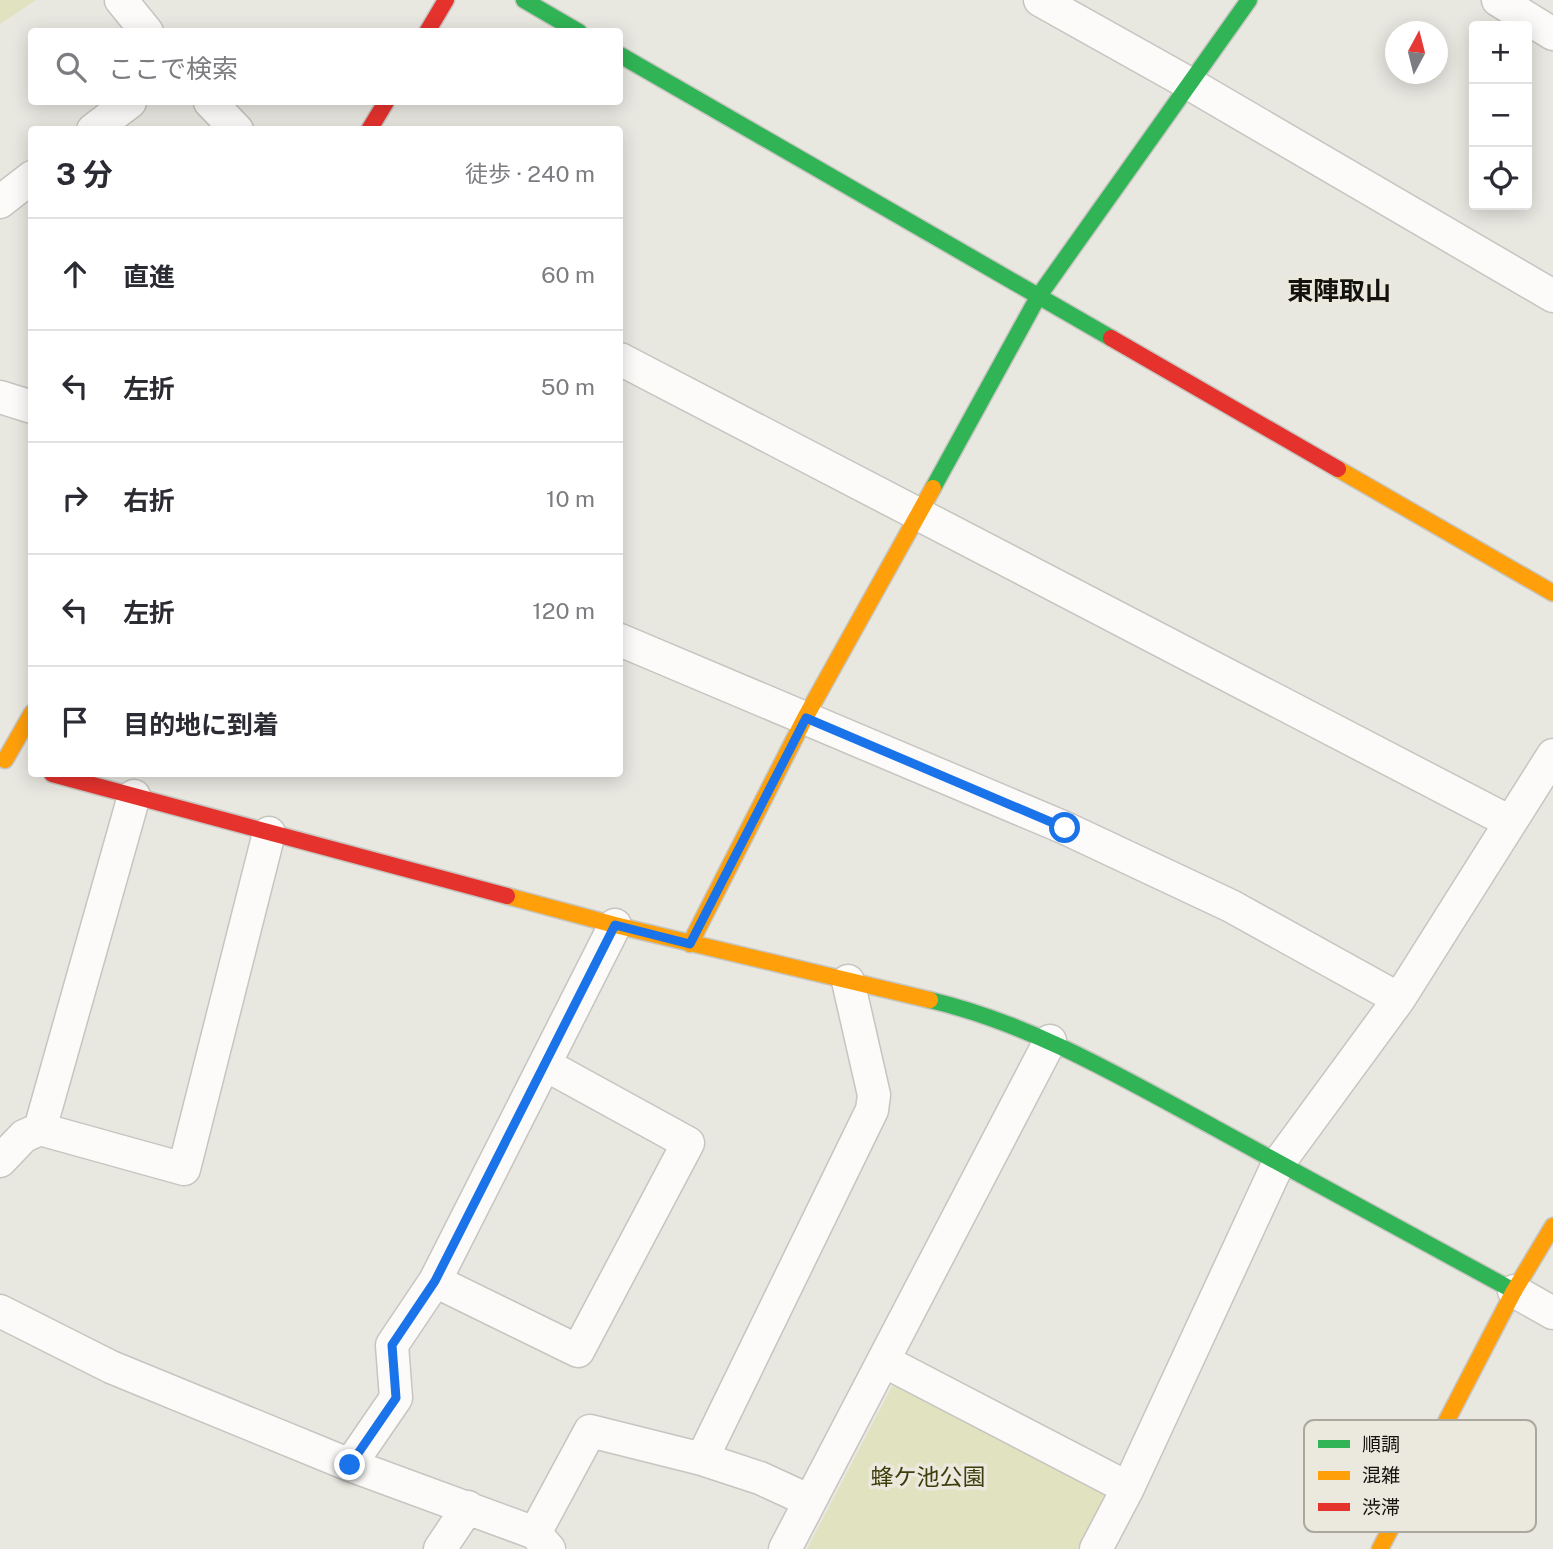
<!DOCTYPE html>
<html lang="ja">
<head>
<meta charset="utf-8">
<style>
	body { margin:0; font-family:"Public Sans","Noto Sans JP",sans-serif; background:#f2f2f3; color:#2b2b33 }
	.controls { position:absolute; right:21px; top:21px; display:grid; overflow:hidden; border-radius:7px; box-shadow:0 4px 18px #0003 }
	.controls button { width:63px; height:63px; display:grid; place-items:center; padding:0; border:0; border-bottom:2px solid #e1e1e2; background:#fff; color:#2b2b33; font:35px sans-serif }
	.compass { position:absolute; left:1385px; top:21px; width:63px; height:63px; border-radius:50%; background:#fff; box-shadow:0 4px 18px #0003; rotate:7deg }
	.stop { position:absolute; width:21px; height:21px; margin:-16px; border:5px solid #1a73e8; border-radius:50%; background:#fff }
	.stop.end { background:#1a73e8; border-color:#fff; box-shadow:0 2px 7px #0008 }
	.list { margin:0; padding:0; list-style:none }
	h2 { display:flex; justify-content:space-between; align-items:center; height:91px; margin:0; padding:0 28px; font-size:30px }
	h2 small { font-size:23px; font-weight:400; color:#7c7c81 }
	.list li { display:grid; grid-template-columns:46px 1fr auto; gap:21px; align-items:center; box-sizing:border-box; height:112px; padding:0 28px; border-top:2px solid #e1e1e2 }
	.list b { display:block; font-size:26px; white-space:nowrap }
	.list em { font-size:23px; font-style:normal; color:#7c7c81 }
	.icon { flex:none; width:38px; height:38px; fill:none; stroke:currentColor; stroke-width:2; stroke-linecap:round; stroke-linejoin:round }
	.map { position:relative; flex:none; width:1553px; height:1549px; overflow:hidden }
	.search { position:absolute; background:#fff; box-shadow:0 4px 18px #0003; left:28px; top:28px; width:595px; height:77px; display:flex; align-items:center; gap:18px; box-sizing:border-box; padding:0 24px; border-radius:7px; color:#7c7c81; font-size:26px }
	.panel { position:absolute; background:#fff; box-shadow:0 4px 18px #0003; left:28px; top:126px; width:595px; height:651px; border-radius:7px }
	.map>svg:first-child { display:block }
</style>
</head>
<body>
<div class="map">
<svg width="1553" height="1549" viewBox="0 0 1553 1549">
	<rect width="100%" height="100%" fill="#e8e7e0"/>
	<path fill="#e0e2c0" d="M 0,0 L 36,0 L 0,24 Z
		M 896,1379 L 1110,1485 L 1077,1549 L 807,1549 Z"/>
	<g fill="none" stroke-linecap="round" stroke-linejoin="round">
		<g stroke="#c6c5c0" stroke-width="35">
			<path id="street" d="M 121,0 L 147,32
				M 1040,0 L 1190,84 L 1553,296
				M 1498,0 L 1553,34
				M 210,102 L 237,130
				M 93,130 L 130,102
				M 0,202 L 32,177
				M 620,359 L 1510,822
				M 0,397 L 32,407
				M 620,640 L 1065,828 L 1231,906 L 1399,999
				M 40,1129 L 184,1169 L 269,833
				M 0,1161 L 24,1136 L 40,1129 L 134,796
				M 435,1281 L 578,1351 L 688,1143 L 546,1065
				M 1514,1291 L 1553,1313
				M 0,1311 L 111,1367 L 350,1465 L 535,1533 L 549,1549
				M 884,1361 L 1128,1488
				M 702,1459 L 872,1110 L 874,1095 L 848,981
				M 350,1465 L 396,1398 L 392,1345 L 435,1281 L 615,925
				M 535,1533 L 590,1431 L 702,1459 L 760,1478 L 810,1501
				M 440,1549 L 468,1507
				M 785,1549 L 1050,1041
				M 1096,1549 L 1128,1488 L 1278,1164 L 1399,999 L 1553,755"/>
		</g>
		<g stroke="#c6c5c0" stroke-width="19">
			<path id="fast" d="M 524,0 L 579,32
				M 620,55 L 1111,338
				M 933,488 L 1038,297 L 1249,0
				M 930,1000 C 1032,1024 1123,1078 1215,1128 C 1315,1182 1414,1237 1514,1291"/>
		</g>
		<g stroke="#c6c5c0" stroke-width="19">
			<path id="slow" d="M 1338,469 L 1553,593
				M 5,760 L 32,713
				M 507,896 L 615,925 L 930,1000
				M 690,944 L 805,718 L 933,488
				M 1380,1549 L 1514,1291 L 1553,1226"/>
		</g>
		<g stroke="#c6c5c0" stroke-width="19">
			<path id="jam" d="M 427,32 L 446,0
				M 369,130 L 386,102
				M 1111,338 L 1338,469
				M 52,774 L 507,896"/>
		</g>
		<use href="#street" stroke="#fcfbfa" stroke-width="32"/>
		<use href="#fast" stroke="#30b455" stroke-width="16"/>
		<use href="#slow" stroke="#ff9f0a" stroke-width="16"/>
		<use href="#jam" stroke="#e5322d" stroke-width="16"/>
	</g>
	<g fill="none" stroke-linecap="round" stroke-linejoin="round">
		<path stroke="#1a73e8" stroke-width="9" d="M 350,1465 L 396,1398 L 392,1345 L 435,1281 L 615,925 L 690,944 L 806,718 L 1065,828"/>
	</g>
	<g text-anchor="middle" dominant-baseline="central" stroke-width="7" stroke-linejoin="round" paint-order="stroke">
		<g font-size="23" fill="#3d3e0b" stroke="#ebe9dd">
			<text x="928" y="1476">蜂ケ池公園</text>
		</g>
		<g font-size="26" font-weight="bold" fill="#13120e" stroke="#ebe9dd">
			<text x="1339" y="290">東陣取山</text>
		</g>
	</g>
	<rect x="1304" y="1420" width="232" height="112" rx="10" fill="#ebe9dd" stroke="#aaa89f" stroke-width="2"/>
	<rect x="1318" y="1440" width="32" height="8" fill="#30b455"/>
	<rect x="1318" y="1471" width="32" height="9" fill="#ff9f0a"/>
	<rect x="1318" y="1503" width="32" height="8" fill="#e5322d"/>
	<g font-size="19" fill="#13120e">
		<text x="1362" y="1451">順調</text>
		<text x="1362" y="1482">混雑</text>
		<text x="1362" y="1514">渋滞</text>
	</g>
</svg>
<div class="controls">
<button>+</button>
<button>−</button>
<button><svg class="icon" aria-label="locate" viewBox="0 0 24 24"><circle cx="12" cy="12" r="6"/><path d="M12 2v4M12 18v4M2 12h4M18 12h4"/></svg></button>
</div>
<svg class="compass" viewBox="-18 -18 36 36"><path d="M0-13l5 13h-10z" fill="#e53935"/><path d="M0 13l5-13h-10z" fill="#7c7c81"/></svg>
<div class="stop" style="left:1065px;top:828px"></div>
<div class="stop end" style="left:350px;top:1465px"></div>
<div class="search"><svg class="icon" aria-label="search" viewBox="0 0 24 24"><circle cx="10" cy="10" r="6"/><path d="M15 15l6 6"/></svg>ここで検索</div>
<section class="panel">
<h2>3 分<small>徒歩 · 240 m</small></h2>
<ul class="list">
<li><svg class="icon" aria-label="ahead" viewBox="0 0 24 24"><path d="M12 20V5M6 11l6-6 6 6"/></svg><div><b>直進</b></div><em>60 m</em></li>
<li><svg class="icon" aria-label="left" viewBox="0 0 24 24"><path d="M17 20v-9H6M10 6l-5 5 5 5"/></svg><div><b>左折</b></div><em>50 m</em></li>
<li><svg class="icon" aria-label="right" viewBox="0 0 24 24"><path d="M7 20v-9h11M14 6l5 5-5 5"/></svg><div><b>右折</b></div><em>10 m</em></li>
<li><svg class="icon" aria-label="left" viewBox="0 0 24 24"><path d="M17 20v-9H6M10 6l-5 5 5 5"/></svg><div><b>左折</b></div><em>120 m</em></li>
<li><svg class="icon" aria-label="arrive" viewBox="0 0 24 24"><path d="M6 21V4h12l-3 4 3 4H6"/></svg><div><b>目的地に到着</b></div></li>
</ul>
</section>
</div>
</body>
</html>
